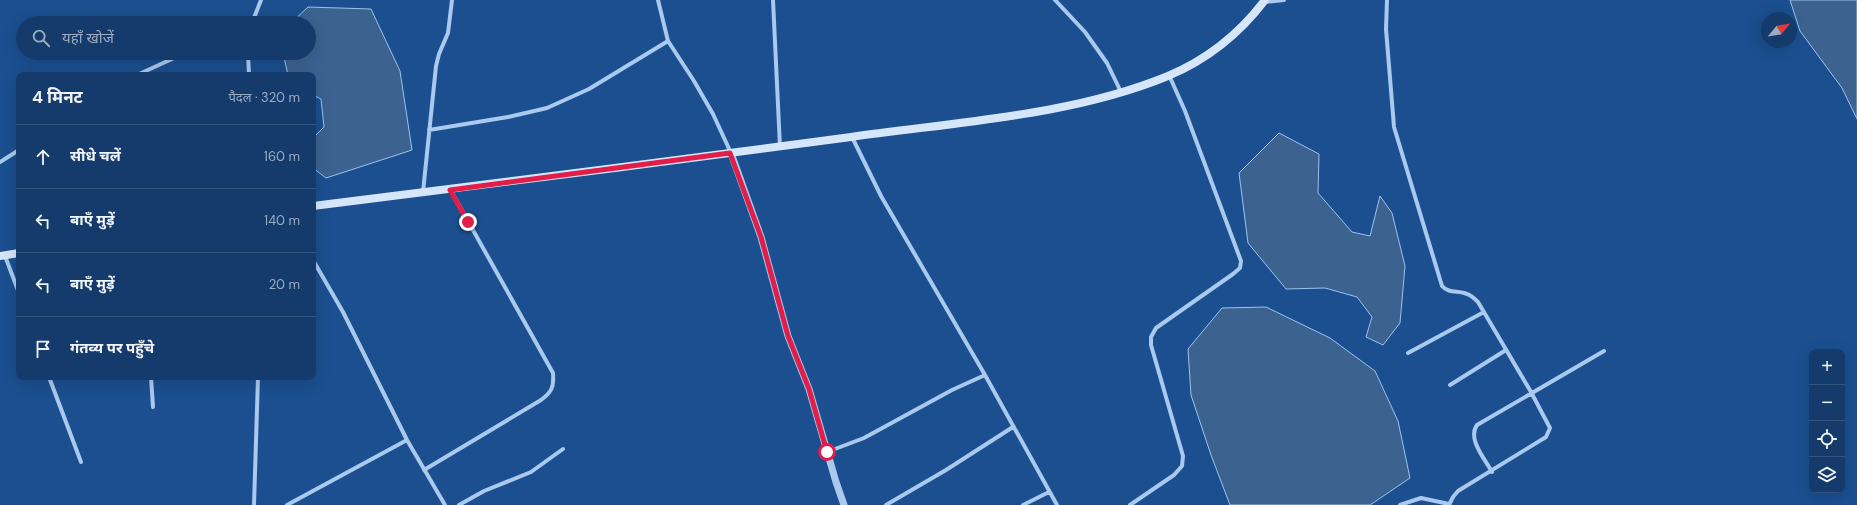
<!DOCTYPE html>
<html lang="hi">
<head>
<meta charset="utf-8">
<style>
	body { margin:0; font-family:"DM Sans","Noto Sans Devanagari",sans-serif; background:#214673; color:#f1f3f6 }
	.controls { position:absolute; right:12px; bottom:12px; display:grid; overflow:hidden; border-radius:8px; box-shadow:0 4px 16px #0002 }
	.controls button { width:36px; height:36px; display:grid; place-items:center; padding:0; border:0; border-bottom:1px solid #33557e; background:#143b6b; color:#f1f3f6; font:20px sans-serif }
	.compass { position:absolute; left:1761px; top:12px; width:36px; height:36px; border-radius:50%; background:#143b6b; box-shadow:0 4px 16px #0002; rotate:60deg }
	.stop { position:absolute; width:12px; height:12px; margin:-9px; border:3px solid #e11d48; border-radius:50%; background:#fff }
	.stop.end { background:#e11d48; border-color:#fff; box-shadow:0 1px 4px #0008 }
	.list { margin:0; padding:0; list-style:none }
	h2 { display:flex; justify-content:space-between; align-items:center; height:52px; margin:0; padding:0 16px; font-size:17px }
	h2 small { font-size:13px; font-weight:400; color:#9dadc1 }
	.list li { display:grid; grid-template-columns:26px 1fr auto; gap:12px; align-items:center; box-sizing:border-box; height:64px; padding:0 16px; border-top:1px solid #33557e }
	.list b { display:block; font-size:15px; white-space:nowrap }
	.list em { font-size:13px; font-style:normal; color:#9dadc1 }
	.icon { flex:none; width:22px; height:22px; fill:none; stroke:currentColor; stroke-width:2; stroke-linecap:round; stroke-linejoin:round }
	.map { position:relative; flex:none; width:1857px; height:505px; overflow:hidden }
	.search { position:absolute; background:#143b6b; box-shadow:0 4px 16px #0002; left:16px; top:16px; width:300px; height:44px; display:flex; align-items:center; gap:10px; box-sizing:border-box; padding:0 14px; border-radius:22px; color:#9dadc1; font-size:15px }
	.panel { position:absolute; background:#143b6b; box-shadow:0 4px 16px #0002; left:16px; top:72px; width:300px; height:308px; border-radius:8px }
	.map>svg:first-child { display:block }
</style>
</head>
<body>
<div class="map">
<svg width="1857" height="505" viewBox="0 0 1857 505">
	<rect width="100%" height="100%" fill="#1b4f8f"/>
	<path fill="#3c6290" stroke="#9cc4f0" d="M 1790,0 L 1857,0 L 1857,119 L 1842,88 L 1800,31 Z
		M 308,7 L 371,9 L 400,71 L 412,150 L 326,178 L 313,168 L 313,138 L 324,127 L 321,99 L 313,95 L 313,75 L 288,75 L 283,53 L 309,53 L 309,23 L 291,23 Z
		M 1279,133 L 1319,154 L 1318,193 L 1352,232 L 1370,236 L 1380,196 L 1392,213 L 1405,266 L 1400,323 L 1383,345 L 1366,337 L 1372,317 L 1357,297 L 1325,288 L 1286,289 L 1248,243 L 1239,173 Z
		M 1266,307 L 1330,338 L 1375,371 L 1398,421 L 1410,478 L 1370,505 L 1230,505 L 1211,455 L 1191,395 L 1188,349 L 1222,308 Z"/>
	<g fill="none" stroke-linecap="round" stroke-linejoin="round">
		<path stroke="#a9c9ee" stroke-width="4" d="M 658,0 L 668,41 L 694,81 L 713,114 L 731,153
			M 773,0 L 780,147
			M 1055,0 L 1085,32 L 1107,63 L 1121,92
			M 1387,0 L 1386,29 L 1394,127 L 1442,286 C 1449,294 1458,290 1467,294 C 1471,295 1475,299 1478,302 L 1531,392 L 1550,428 L 1546,437 L 1458,491 L 1453,497 L 1449,505
			M 1264,2 L 1284,0
			M 252,23 L 261,0
			M 248,53 L 249,75
			M 137,75 L 185,53
			M 429,130 L 508,117 L 547,108 L 589,89 L 668,41
			M 852,137 L 881,196 L 985,375 L 1057,505
			M 0,162 L 19,150
			M 423,192 L 436,66 L 439,54 L 448,33 L 452,0
			M 5,256 L 19,293
			M 313,260 L 343,312 L 407,440 L 445,505
			M 1408,353 L 1484,312
			M 49,377 L 81,462
			M 151,377 L 153,407
			M 1450,385 L 1506,350
			M 827,452 L 864,438 L 952,390 L 985,375
			M 424,470 L 541,400 C 552,392 554,387 553,373 L 450,189
			M 1492,472 C 1485,459 1467,439 1477,425 L 1604,351
			M 254,505 L 258,377
			M 287,505 L 407,440
			M 459,505 L 484,491 L 531,472 L 563,449
			M 886,505 L 946,470 L 1013,427
			M 1023,505 L 1049,492
			M 1130,505 L 1174,475 L 1182,466 L 1183,456 L 1151,345 L 1151,337 L 1156,328 L 1233,274 L 1240,268 L 1241,261 L 1185,111 L 1169,75
			M 1400,505 L 1421,498 L 1449,504"/>
		<path stroke="#a9c9ee" stroke-width="7" d="M 731,153 L 761,237 L 788,336 L 809,389 L 836,482 L 844,505"/>
		<path stroke="#d6e6fa" stroke-width="8" d="M 313,206 C 492,184 672,161 851,137 C 955,122 1071,116 1168,76 C 1206,60 1240,33 1265,0
			M 0,256 L 19,253"/>
	</g>
	<g fill="none" stroke-linecap="round" stroke-linejoin="round">
		<path stroke="#e11d48" stroke-width="5" d="M 468,222 L 450,190 L 730,153 L 761,237 L 788,336 L 809,389 L 827,452"/>
	</g>
</svg>
<div class="controls">
<button>+</button>
<button>−</button>
<button><svg class="icon" aria-label="locate" viewBox="0 0 24 24"><circle cx="12" cy="12" r="6"/><path d="M12 2v4M12 18v4M2 12h4M18 12h4"/></svg></button>
<button><svg class="icon" aria-label="layers" viewBox="0 0 24 24"><path d="M12 4l9 5-9 5-9-5zM3 14l9 5 9-5"/></svg></button>
</div>
<svg class="compass" viewBox="-18 -18 36 36"><path d="M0-13l5 13h-10z" fill="#e53935"/><path d="M0 13l5-13h-10z" fill="#9dadc1"/></svg>
<div class="stop" style="left:827px;top:452px"></div>
<div class="stop end" style="left:468px;top:222px"></div>
<div class="search"><svg class="icon" aria-label="search" viewBox="0 0 24 24"><circle cx="10" cy="10" r="6"/><path d="M15 15l6 6"/></svg>यहाँ खोजें</div>
<section class="panel">
<h2>4 मिनट<small>पैदल · 320 m</small></h2>
<ul class="list">
<li><svg class="icon" aria-label="ahead" viewBox="0 0 24 24"><path d="M12 20V5M6 11l6-6 6 6"/></svg><div><b>सीधे चलें</b></div><em>160 m</em></li>
<li><svg class="icon" aria-label="left" viewBox="0 0 24 24"><path d="M17 20v-9H6M10 6l-5 5 5 5"/></svg><div><b>बाएँ मुड़ें</b></div><em>140 m</em></li>
<li><svg class="icon" aria-label="left" viewBox="0 0 24 24"><path d="M17 20v-9H6M10 6l-5 5 5 5"/></svg><div><b>बाएँ मुड़ें</b></div><em>20 m</em></li>
<li><svg class="icon" aria-label="arrive" viewBox="0 0 24 24"><path d="M6 21V4h12l-3 4 3 4H6"/></svg><div><b>गंतव्य पर पहुँचे</b></div></li>
</ul>
</section>
</div>
</body>
</html>
